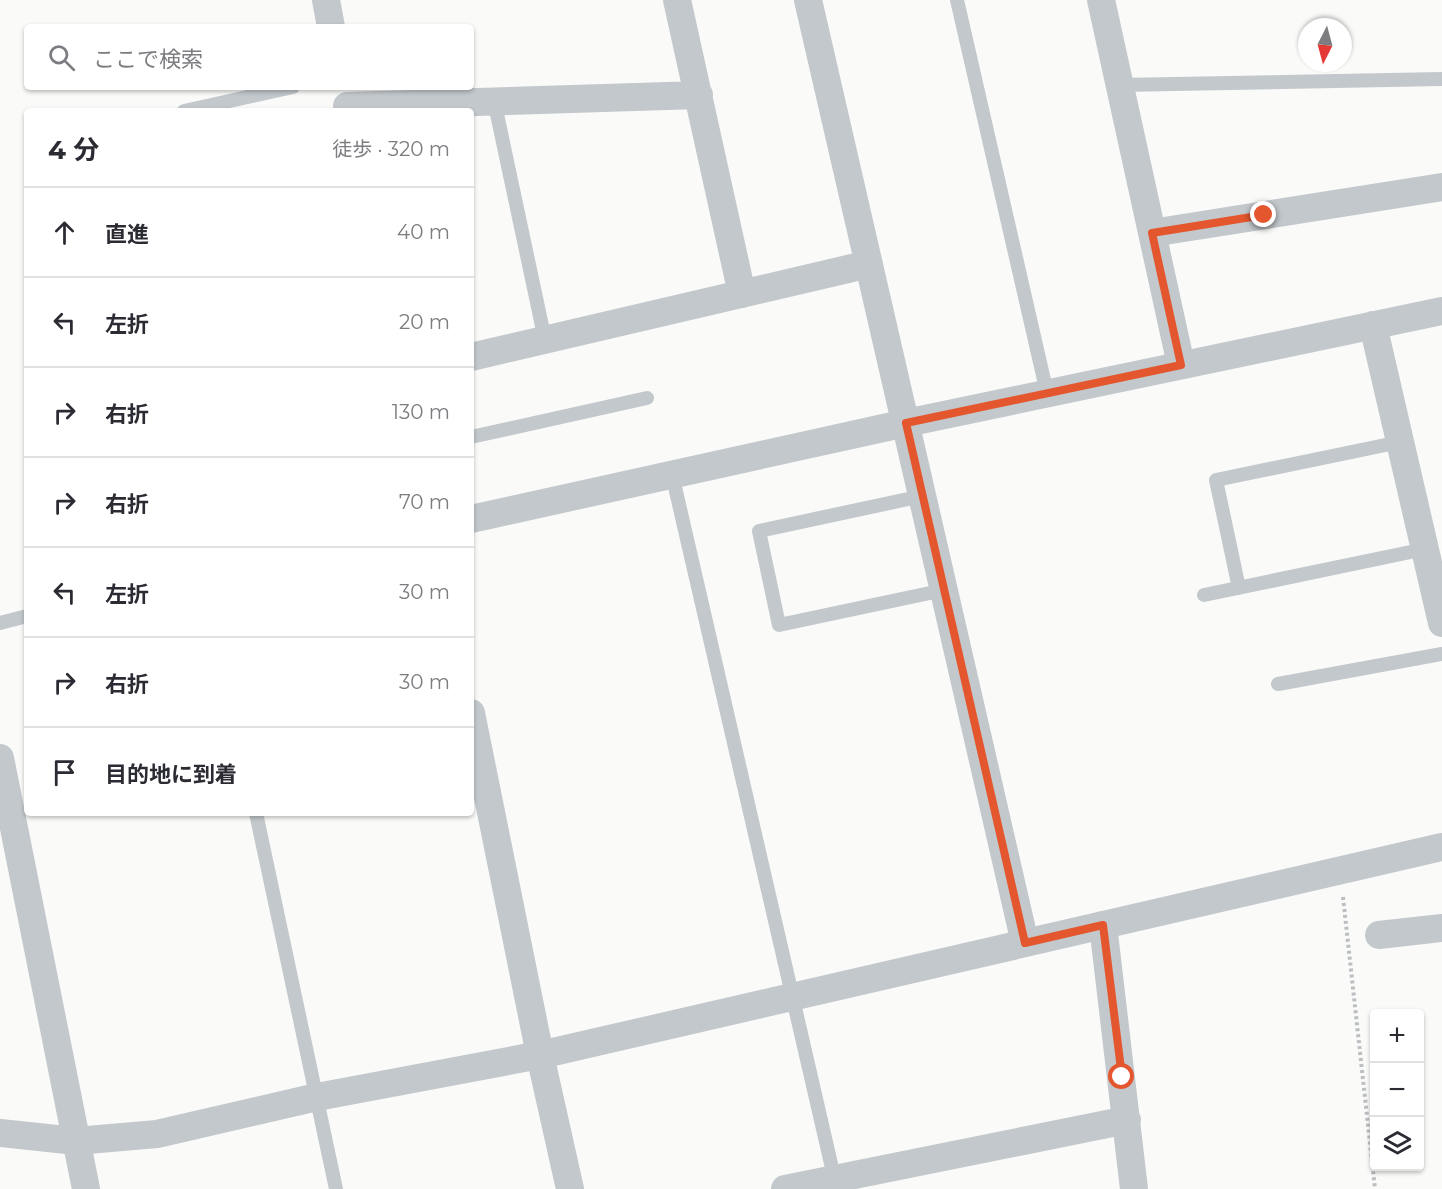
<!DOCTYPE html>
<html lang="ja">
<head>
<meta charset="utf-8">
<style>
	body { margin:0; font-family:Montserrat,"Noto Sans JP",sans-serif; background:#f2f2f3; color:#2b2b33 }
	.controls { position:absolute; right:18px; bottom:18px; display:grid; overflow:hidden; border-radius:6px; box-shadow:0 2px 4px #0004 }
	.controls button { width:54px; height:54px; display:grid; place-items:center; padding:0; border:0; border-bottom:2px solid #e1e1e2; background:#fff; color:#2b2b33; font:30px sans-serif }
	.compass { position:absolute; left:1298px; top:18px; width:54px; height:54px; border-radius:50%; background:#fff; box-shadow:0 2px 4px #0004; rotate:186deg }
	.stop { position:absolute; width:18px; height:18px; margin:-14px; border:4px solid #e4572e; border-radius:50%; background:#fff }
	.stop.end { background:#e4572e; border-color:#fff; box-shadow:0 2px 6px #0008 }
	.list { margin:0; padding:0; list-style:none }
	h2 { display:flex; justify-content:space-between; align-items:center; height:78px; margin:0; padding:0 24px; font-size:26px }
	h2 small { font-size:20px; font-weight:400; color:#7c7c81 }
	.list li { display:grid; grid-template-columns:39px 1fr auto; gap:18px; align-items:center; box-sizing:border-box; height:90px; padding:0 24px; border-top:2px solid #e1e1e2 }
	.list b { display:block; font-size:22px; white-space:nowrap }
	.list em { font-size:20px; font-style:normal; color:#7c7c81 }
	.icon { flex:none; width:33px; height:33px; fill:none; stroke:currentColor; stroke-width:2; stroke-linecap:round; stroke-linejoin:round }
	.map { position:relative; flex:none; width:1442px; height:1189px; overflow:hidden }
	.search { position:absolute; background:#fff; box-shadow:0 2px 4px #0004; left:24px; top:24px; width:450px; height:66px; display:flex; align-items:center; gap:15px; box-sizing:border-box; padding:0 21px; border-radius:6px; color:#7c7c81; font-size:22px }
	.panel { position:absolute; background:#fff; box-shadow:0 2px 4px #0004; left:24px; top:108px; width:450px; height:708px; border-radius:6px }
	.map>svg:first-child { display:block }
</style>
</head>
<body>
<div class="map">
<svg width="1442" height="1189" viewBox="0 0 1442 1189">
	<rect width="100%" height="100%" fill="#fafaf8"/>
	<g fill="none" stroke-linecap="round" stroke-linejoin="round">
		<path stroke="#bbbfc2" stroke-width="4" stroke-dasharray="3 3" stroke-linecap="butt" d="M 1343,897 L 1375,1189"/>
		<path stroke="#c3c8cc" stroke-width="14" d="M 957,0 L 1047,393
			M 1119,85 L 1442,79
			M 494,100 L 545,340
			M 184,111 L 293,87
			M 471,437 L 647,398
			M 672,474 L 835,1181
			M 922,496 L 759,531 L 779,625 L 944,590
			M 1239,588 L 1216,480 L 1400,442
			M 1204,595 L 1425,549
			M 0,623 L 27,616
			M 1278,684 L 1442,654
			M 256,813 L 336,1189"/>
		<path stroke="#c3c8cc" stroke-width="28" d="M 326,0 L 331,27
			M 677,0 L 742,294
			M 808,0 L 1025,943
			M 1101,0 L 1181,365
			M 347,106 L 699,95
			M 1152,233 L 1442,187
			M 1373,325 L 1442,623
			M 471,357 L 869,264
			M 471,519 L 906,423 L 1442,311
			M 471,713 L 540,1055 L 570,1189
			M 0,758 L 86,1189
			M 1103,925 L 1134,1189
			M 1379,935 L 1442,928
			M 0,1133 L 76,1141 L 157,1134 L 317,1097 L 540,1055 L 1442,847
			M 785,1189 L 1127,1120"/>
	</g>
	<g fill="none" stroke-linecap="round" stroke-linejoin="round">
		<path stroke="#e4572e" stroke-width="8" d="M 1122,1077 L 1103,925 L 1025,943 L 906,423 L 1181,365 L 1152,233 L 1264,215"/>
	</g>
</svg>
<div class="controls">
<button>+</button>
<button>−</button>
<button><svg class="icon" aria-label="layers" viewBox="0 0 24 24"><path d="M12 4l9 5-9 5-9-5zM3 14l9 5 9-5"/></svg></button>
</div>
<svg class="compass" viewBox="-18 -18 36 36"><path d="M0-13l5 13h-10z" fill="#e53935"/><path d="M0 13l5-13h-10z" fill="#7c7c81"/></svg>
<div class="stop" style="left:1122px;top:1077px"></div>
<div class="stop end" style="left:1264px;top:215px"></div>
<div class="search"><svg class="icon" aria-label="search" viewBox="0 0 24 24"><circle cx="10" cy="10" r="6"/><path d="M15 15l6 6"/></svg>ここで検索</div>
<section class="panel">
<h2>4 分<small>徒歩 · 320 m</small></h2>
<ul class="list">
<li><svg class="icon" aria-label="ahead" viewBox="0 0 24 24"><path d="M12 20V5M6 11l6-6 6 6"/></svg><div><b>直進</b></div><em>40 m</em></li>
<li><svg class="icon" aria-label="left" viewBox="0 0 24 24"><path d="M17 20v-9H6M10 6l-5 5 5 5"/></svg><div><b>左折</b></div><em>20 m</em></li>
<li><svg class="icon" aria-label="right" viewBox="0 0 24 24"><path d="M7 20v-9h11M14 6l5 5-5 5"/></svg><div><b>右折</b></div><em>130 m</em></li>
<li><svg class="icon" aria-label="right" viewBox="0 0 24 24"><path d="M7 20v-9h11M14 6l5 5-5 5"/></svg><div><b>右折</b></div><em>70 m</em></li>
<li><svg class="icon" aria-label="left" viewBox="0 0 24 24"><path d="M17 20v-9H6M10 6l-5 5 5 5"/></svg><div><b>左折</b></div><em>30 m</em></li>
<li><svg class="icon" aria-label="right" viewBox="0 0 24 24"><path d="M7 20v-9h11M14 6l5 5-5 5"/></svg><div><b>右折</b></div><em>30 m</em></li>
<li><svg class="icon" aria-label="arrive" viewBox="0 0 24 24"><path d="M6 21V4h12l-3 4 3 4H6"/></svg><div><b>目的地に到着</b></div></li>
</ul>
</section>
</div>
</body>
</html>
